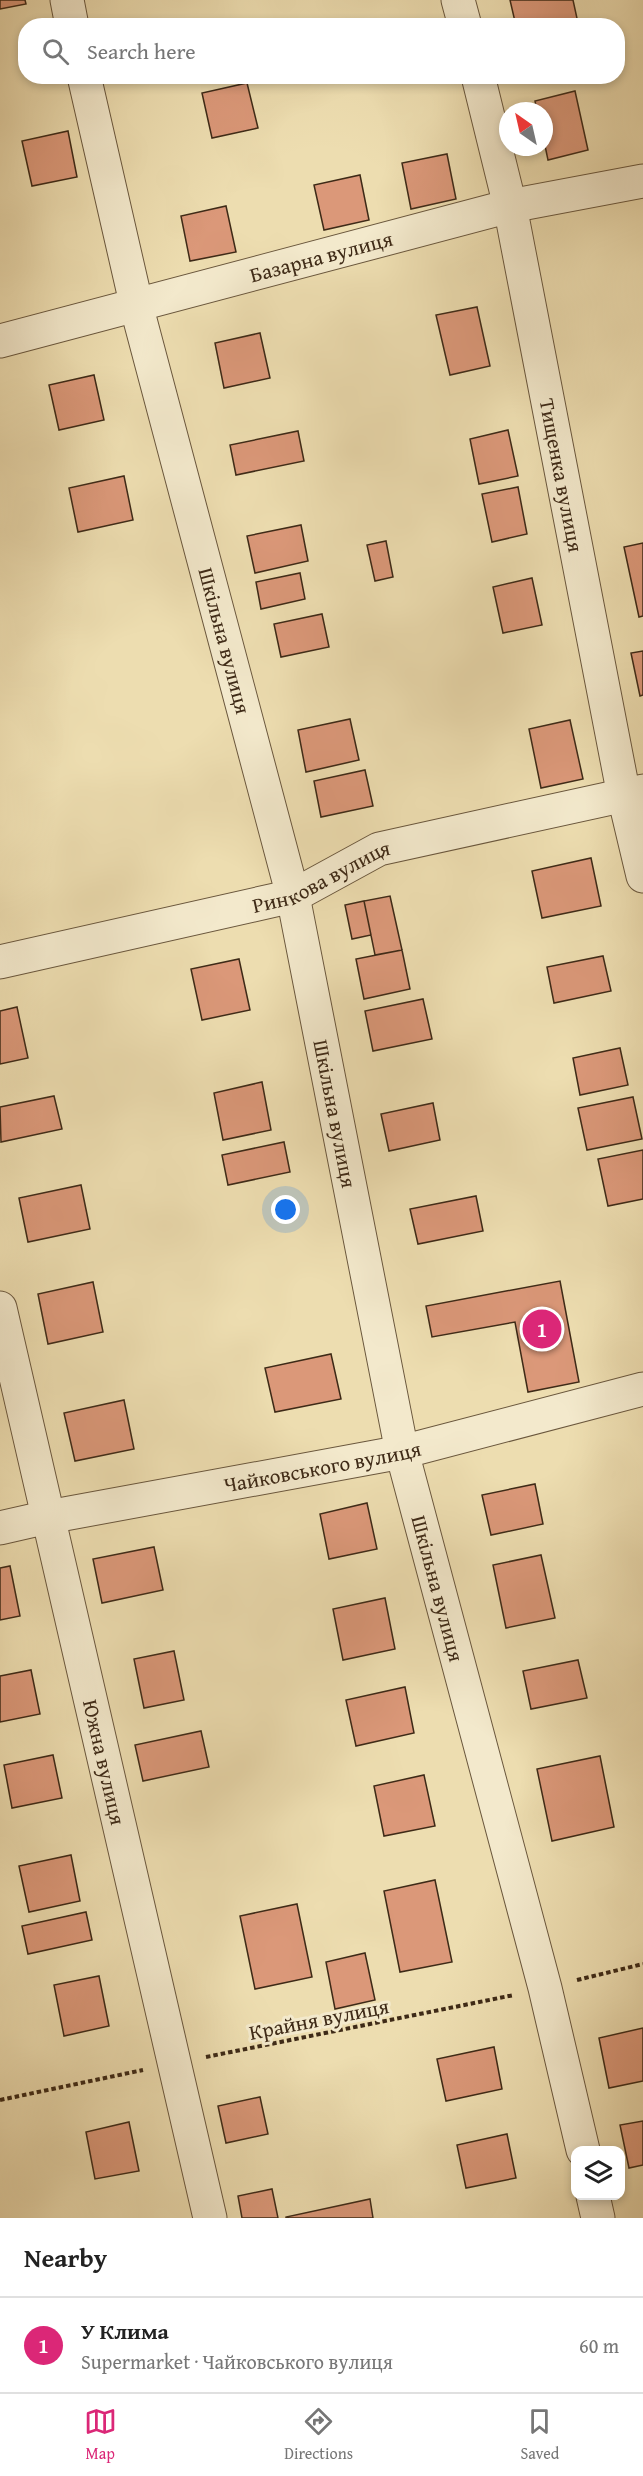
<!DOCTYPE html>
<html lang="en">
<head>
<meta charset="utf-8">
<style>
	body { margin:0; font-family:"Gentium Book Plus",serif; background:#f2f2f2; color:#222 }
	.controls { position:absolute; right:18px; bottom:18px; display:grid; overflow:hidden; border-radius:12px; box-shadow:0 3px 9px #0003 }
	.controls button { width:54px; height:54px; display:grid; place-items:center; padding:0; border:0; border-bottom:2px solid #e0e0e0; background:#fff; color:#222; font:30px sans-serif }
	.compass { position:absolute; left:499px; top:102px; width:54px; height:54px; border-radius:50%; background:#fff; box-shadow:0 3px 9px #0003; rotate:326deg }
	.you { position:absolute; left:286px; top:1210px; width:21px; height:21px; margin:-15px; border:4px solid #fff; border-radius:50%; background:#1a73e8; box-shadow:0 0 0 9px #1a73e833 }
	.badge { display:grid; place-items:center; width:39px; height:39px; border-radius:50%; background:#db2777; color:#fff; font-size:20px; font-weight:700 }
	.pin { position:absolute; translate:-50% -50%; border:3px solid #fff; box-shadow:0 2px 6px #0006 }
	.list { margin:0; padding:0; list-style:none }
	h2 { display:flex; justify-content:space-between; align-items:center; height:78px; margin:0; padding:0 24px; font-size:26px }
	h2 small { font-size:20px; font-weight:400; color:#767676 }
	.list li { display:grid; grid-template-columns:39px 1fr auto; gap:18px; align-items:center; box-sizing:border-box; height:96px; padding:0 24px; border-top:2px solid #e0e0e0 }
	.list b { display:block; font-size:22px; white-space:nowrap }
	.list p { margin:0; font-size:20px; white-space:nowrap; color:#767676 }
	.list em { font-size:20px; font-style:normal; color:#767676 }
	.icon { flex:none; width:33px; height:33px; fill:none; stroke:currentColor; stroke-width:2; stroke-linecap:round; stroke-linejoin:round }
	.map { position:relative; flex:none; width:643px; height:2218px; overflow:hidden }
	.search { position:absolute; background:#fff; box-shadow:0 3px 9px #0003; left:18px; right:18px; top:18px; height:66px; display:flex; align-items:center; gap:15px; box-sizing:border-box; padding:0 21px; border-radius:24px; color:#767676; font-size:22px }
	.sheet { height:174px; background:#fff }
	nav { display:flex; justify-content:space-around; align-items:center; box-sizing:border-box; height:84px; border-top:2px solid #e0e0e0; background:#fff; font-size:16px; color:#767676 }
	nav a { display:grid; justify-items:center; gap:3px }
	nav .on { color:#db2777 }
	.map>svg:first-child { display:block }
</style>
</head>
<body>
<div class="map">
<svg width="643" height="2218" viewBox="0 0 643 2218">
	<rect width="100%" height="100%" fill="#edddb0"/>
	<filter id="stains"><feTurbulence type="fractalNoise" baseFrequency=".00333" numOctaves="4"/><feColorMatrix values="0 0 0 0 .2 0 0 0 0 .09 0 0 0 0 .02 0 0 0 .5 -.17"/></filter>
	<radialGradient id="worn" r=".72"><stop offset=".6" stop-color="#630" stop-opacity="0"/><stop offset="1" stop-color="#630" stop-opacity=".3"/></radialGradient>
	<path fill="#db9879" stroke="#3e2a17" stroke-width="1.5" d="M 0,0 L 25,0 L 26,4 L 0,9 Z
		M 510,0 L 573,0 L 578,23 L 569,26 L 516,26 Z
		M 247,83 L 258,128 L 212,138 L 202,93 Z
		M 575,91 L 588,150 L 548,160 L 544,141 L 544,111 L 537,111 L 535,101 Z
		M 68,131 L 77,177 L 32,186 L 22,141 Z
		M 447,154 L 456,199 L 411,209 L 402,163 Z
		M 360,175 L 369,220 L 324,230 L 314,185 Z
		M 226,206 L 236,252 L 190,261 L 181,216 Z
		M 477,307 L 490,366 L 450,375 L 436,315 Z
		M 260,333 L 270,378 L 224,388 L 215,343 Z
		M 94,375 L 104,420 L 59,430 L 49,385 Z
		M 508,430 L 518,476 L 479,484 L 470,439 Z
		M 298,431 L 304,461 L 236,475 L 230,445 Z
		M 124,476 L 133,520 L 78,532 L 69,488 Z
		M 518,487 L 527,534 L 492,542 L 482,494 Z
		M 301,525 L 308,561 L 255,573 L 247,536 Z
		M 386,541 L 393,577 L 375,581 L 367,545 Z
		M 643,543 L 643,616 L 639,617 L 624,547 Z
		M 300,573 L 305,599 L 261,609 L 256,582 Z
		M 532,578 L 542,625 L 503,633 L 493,587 Z
		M 322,614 L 329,647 L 281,657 L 274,624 Z
		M 643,651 L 643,695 L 640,696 L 631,653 Z
		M 350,719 L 359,760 L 306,772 L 298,730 Z
		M 570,720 L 583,779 L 541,788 L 529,729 Z
		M 365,770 L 373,806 L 321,817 L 314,781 Z
		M 591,858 L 601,906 L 542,918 L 532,871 Z
		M 390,896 L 402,950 L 375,955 L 364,901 Z
		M 364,901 L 371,935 L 352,939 L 345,905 Z
		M 402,950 L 410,989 L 364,999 L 356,959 Z
		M 603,956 L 611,991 L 554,1003 L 547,967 Z
		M 239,959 L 250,1010 L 202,1020 L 191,969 Z
		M 423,999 L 432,1039 L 373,1051 L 365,1011 Z
		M 17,1007 L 28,1058 L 0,1064 L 0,1011 Z
		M 620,1048 L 628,1085 L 580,1095 L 573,1058 Z
		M 262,1082 L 271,1130 L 223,1140 L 214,1093 Z
		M 54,1096 L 62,1129 L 1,1142 L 0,1107 Z
		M 633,1097 L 642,1139 L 587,1150 L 578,1108 Z
		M 433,1103 L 440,1140 L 389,1151 L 381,1114 Z
		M 284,1142 L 290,1172 L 228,1185 L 222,1155 Z
		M 643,1150 L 643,1199 L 608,1206 L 598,1159 Z
		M 81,1185 L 90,1229 L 28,1242 L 19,1198 Z
		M 476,1196 L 483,1231 L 418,1244 L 410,1209 Z
		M 560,1281 L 579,1382 L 528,1392 L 515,1322 L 432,1337 L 426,1306 Z
		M 93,1282 L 103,1332 L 48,1344 L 38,1294 Z
		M 331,1354 L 341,1399 L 275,1412 L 265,1368 Z
		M 124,1400 L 134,1449 L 75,1461 L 64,1413 Z
		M 535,1484 L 543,1524 L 491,1535 L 482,1495 Z
		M 367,1503 L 377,1549 L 329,1559 L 320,1514 Z
		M 154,1547 L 163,1590 L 102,1603 L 93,1559 Z
		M 541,1555 L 555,1618 L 506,1628 L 493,1565 Z
		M 10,1566 L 20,1616 L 0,1620 L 0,1568 Z
		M 385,1598 L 395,1649 L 343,1660 L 333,1609 Z
		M 174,1651 L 184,1700 L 144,1708 L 134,1659 Z
		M 578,1660 L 587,1698 L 531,1709 L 523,1671 Z
		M 31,1670 L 40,1714 L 0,1722 L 0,1676 Z
		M 405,1687 L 414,1733 L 356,1746 L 346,1700 Z
		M 201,1731 L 209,1767 L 143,1781 L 135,1745 Z
		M 53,1755 L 62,1798 L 12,1808 L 4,1765 Z
		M 600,1756 L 614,1827 L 552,1841 L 537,1769 Z
		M 424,1775 L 435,1826 L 384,1836 L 374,1786 Z
		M 71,1855 L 80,1901 L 29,1912 L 19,1866 Z
		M 435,1880 L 452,1962 L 400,1972 L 384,1891 Z
		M 297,1904 L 312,1977 L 255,1989 L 240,1916 Z
		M 86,1912 L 92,1940 L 28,1954 L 22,1926 Z
		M 365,1953 L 375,2000 L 335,2009 L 326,1962 Z
		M 99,1976 L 109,2026 L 64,2036 L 54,1985 Z
		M 643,2028 L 643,2081 L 609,2088 L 599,2038 Z
		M 494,2047 L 502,2089 L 446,2101 L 437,2059 Z
		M 260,2097 L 268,2134 L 226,2143 L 218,2106 Z
		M 643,2121 L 643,2165 L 629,2168 L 620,2125 Z
		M 129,2122 L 139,2171 L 95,2179 L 86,2132 Z
		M 507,2134 L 516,2178 L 466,2188 L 457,2145 Z
		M 272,2189 L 278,2218 L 242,2218 L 238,2196 Z
		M 370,2199 L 373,2218 L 286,2218 L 286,2217 Z"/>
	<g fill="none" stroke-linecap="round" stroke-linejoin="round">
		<g stroke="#6a573d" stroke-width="35">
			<g id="minor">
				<path d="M 67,0 L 72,26"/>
				<path d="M 458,0 L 465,26"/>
				<path id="s1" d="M 84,76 L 139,316 L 293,896 L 402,1452 L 545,1988 L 583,2150"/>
				<path id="s2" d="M 478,76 L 510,206 L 624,796 L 643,876"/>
				<path id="s3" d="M 0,341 L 510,206 L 643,181"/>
				<path id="s4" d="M 0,962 L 293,896 L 379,849 L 643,791"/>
				<path id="s5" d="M 0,1308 L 210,2218"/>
				<path id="s6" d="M 0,1528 L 48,1517 L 402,1452 L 643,1389"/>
				<path d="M 593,2196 L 598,2218"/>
			</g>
		</g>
		<path stroke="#3e2a17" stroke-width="4" stroke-dasharray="4.5 3" stroke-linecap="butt" d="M 577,1980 L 643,1964
			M 206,2057 L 514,1995
			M 0,2100 L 143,2070"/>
		<use href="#minor" stroke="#f3e9cc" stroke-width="33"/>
	</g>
	<g text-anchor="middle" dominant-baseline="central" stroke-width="6" stroke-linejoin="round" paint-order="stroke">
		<g font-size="21" fill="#3e2a17" stroke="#f3e9cc">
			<text stroke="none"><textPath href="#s3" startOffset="332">Базарна вулиця</textPath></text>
			<text stroke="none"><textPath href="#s2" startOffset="408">Тищенка вулиця</textPath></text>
			<text stroke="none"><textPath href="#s1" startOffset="582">Шкільна вулиця</textPath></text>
			<text stroke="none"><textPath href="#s4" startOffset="334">Ринкова вулиця</textPath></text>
			<text stroke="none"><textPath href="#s1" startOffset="1068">Шкільна вулиця</textPath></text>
			<text stroke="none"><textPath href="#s6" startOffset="328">Чайковського вулиця</textPath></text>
			<text stroke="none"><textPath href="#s1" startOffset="1554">Шкільна вулиця</textPath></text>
			<text stroke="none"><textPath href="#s5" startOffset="466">Южна вулиця</textPath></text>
			<text transform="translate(319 2019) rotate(-11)">Крайня вулиця</text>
		</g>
	</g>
	<rect width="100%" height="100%" filter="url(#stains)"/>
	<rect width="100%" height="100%" fill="url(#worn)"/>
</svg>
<div class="controls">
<button><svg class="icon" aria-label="layers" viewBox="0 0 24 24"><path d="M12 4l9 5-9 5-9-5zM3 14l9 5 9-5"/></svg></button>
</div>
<svg class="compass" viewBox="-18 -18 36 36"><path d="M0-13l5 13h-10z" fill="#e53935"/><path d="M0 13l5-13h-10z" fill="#767676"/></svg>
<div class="you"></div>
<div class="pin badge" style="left:542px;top:1329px">1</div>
<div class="search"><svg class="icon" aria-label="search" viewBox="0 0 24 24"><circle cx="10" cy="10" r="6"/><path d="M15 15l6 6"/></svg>Search here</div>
</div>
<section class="sheet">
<h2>Nearby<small></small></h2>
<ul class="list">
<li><span class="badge">1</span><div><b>У Клима</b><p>Supermarket · Чайковського вулиця</p></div><em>60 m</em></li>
</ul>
</section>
<nav>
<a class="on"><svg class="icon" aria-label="map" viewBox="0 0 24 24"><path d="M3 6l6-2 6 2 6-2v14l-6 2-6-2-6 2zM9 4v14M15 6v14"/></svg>Map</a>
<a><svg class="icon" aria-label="directions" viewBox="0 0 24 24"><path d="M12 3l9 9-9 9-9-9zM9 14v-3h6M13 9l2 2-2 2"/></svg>Directions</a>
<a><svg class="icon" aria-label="saved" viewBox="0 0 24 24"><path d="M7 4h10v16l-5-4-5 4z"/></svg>Saved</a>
</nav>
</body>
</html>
